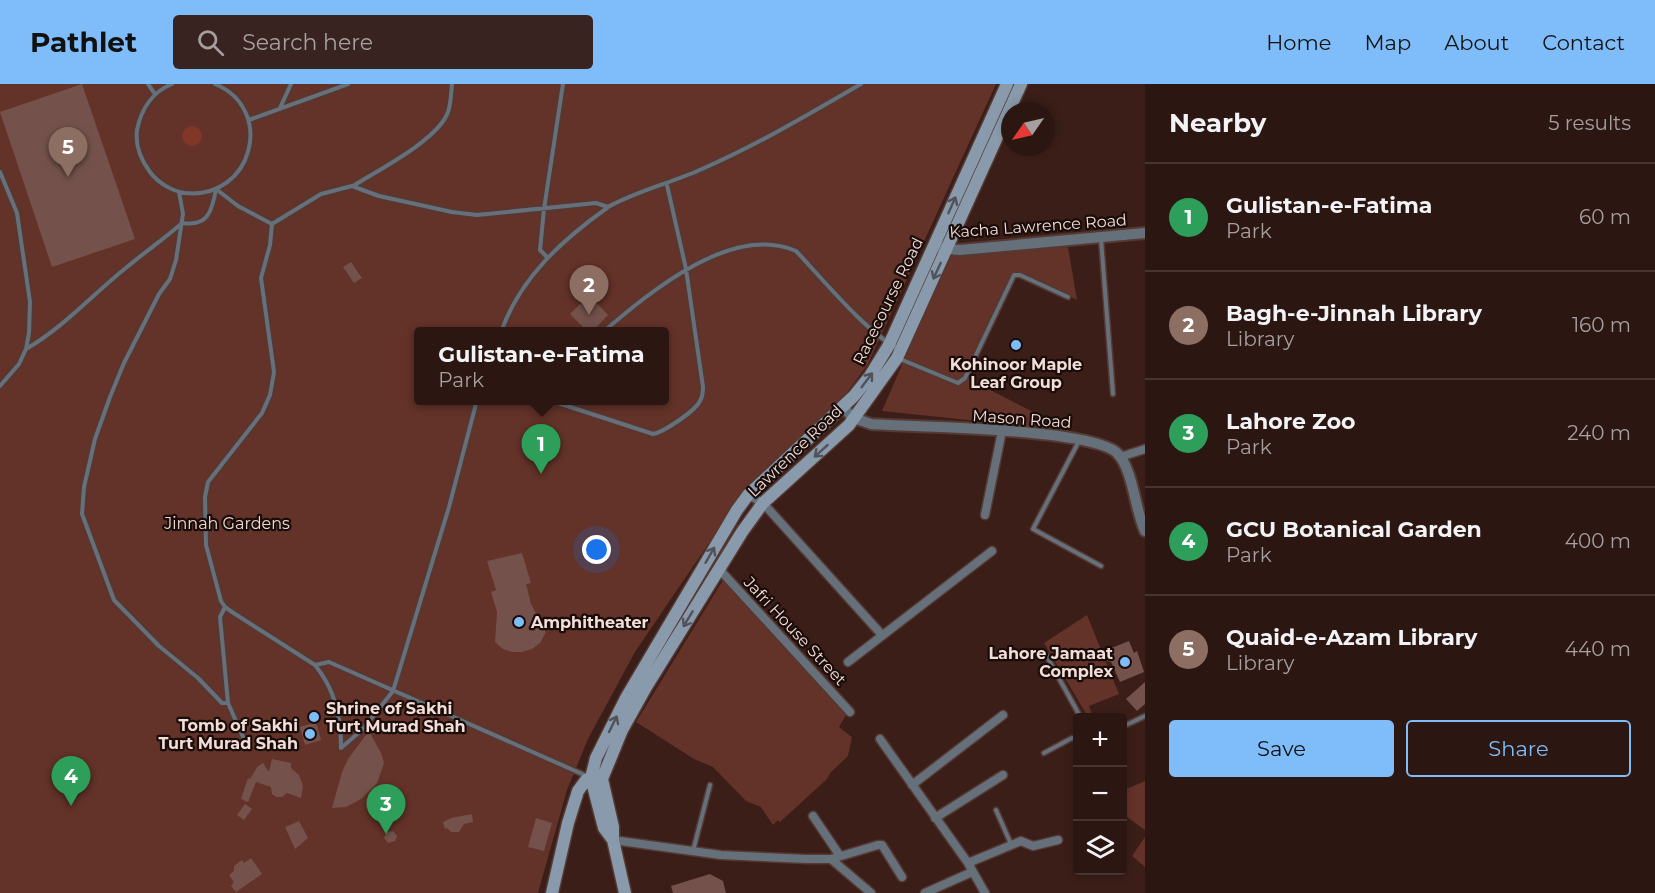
<!DOCTYPE html>
<html lang="en">
<head>
<meta charset="utf-8">
<style>
	body { margin:0; font-family:Montserrat,sans-serif; background:#382320; color:#f1f3f6 }
	.controls { position:absolute; right:18px; bottom:18px; display:grid; overflow:hidden; border-radius:6px; box-shadow:0 3px 9px #0003 }
	.controls button { width:54px; height:54px; display:grid; place-items:center; padding:0; border:0; border-bottom:2px solid #483532; background:#2c1612; color:#f1f3f6; font:30px sans-serif }
	.compass { position:absolute; left:1001px; top:18px; width:54px; height:54px; border-radius:50%; background:#2c1612; box-shadow:0 3px 9px #0003; rotate:236deg }
	.you { position:absolute; left:597px; top:466px; width:21px; height:21px; margin:-15px; border:4px solid #fff; border-radius:50%; background:#1a73e8; box-shadow:0 0 0 9px #1a73e833 }
	.badge { display:grid; place-items:center; width:39px; height:39px; border-radius:50%; background:#7ebdf9; color:#fff; font-size:20px; font-weight:700 }
	.pin { position:absolute; translate:-50% -50px; filter:drop-shadow(0 2px 3px #0008) }
	.pin::after { content:''; position:absolute; top:32px; width:21px; height:18px; background:inherit; clip-path:polygon(0 0,100% 0,50% 100%) }
	.popup { position:absolute; left:414px; top:243px; width:255px; height:78px; box-sizing:border-box; display:grid; place-content:center; border-radius:6px; background:#2c1612; filter:drop-shadow(0 2px 4px #0005); font-size:20px; white-space:nowrap; color:#a69f9f }
	.popup b { font-size:22px; color:#f1f3f6 }
	.popup::after { content:''; position:absolute; left:50%; top:100%; margin-left:-12px; border:12px solid transparent; border-top-color:#2c1612 }
	.list { margin:0; padding:0; list-style:none }
	h2 { display:flex; justify-content:space-between; align-items:center; height:78px; margin:0; padding:0 24px; font-size:26px }
	h2 small { font-size:20px; font-weight:400; color:#a69f9f }
	.list li { display:grid; grid-template-columns:39px 1fr auto; gap:18px; align-items:center; box-sizing:border-box; height:108px; padding:0 24px; border-top:2px solid #483532 }
	.list b { display:block; font-size:22px; white-space:nowrap }
	.list p { margin:0; font-size:20px; white-space:nowrap; color:#a69f9f }
	.list em { font-size:20px; font-style:normal; color:#a69f9f }
	.actions { display:flex; gap:12px; padding:18px 24px }
	.actions a { flex:1; padding:14px 0; border:2px solid #7ebdf9; border-radius:6px; text-align:center; font-size:21px; color:#7ebdf9 }
	.actions .main { background:#7ebdf9; color:#111 }
	.icon { flex:none; width:33px; height:33px; fill:none; stroke:currentColor; stroke-width:2; stroke-linecap:round; stroke-linejoin:round }
	.map { position:relative; flex:none; width:1145px; height:809px; overflow:hidden }
	header { display:flex; align-items:center; gap:36px; box-sizing:border-box; height:84px; padding:0 30px; background:#7ebdf9; color:#111 }
	header strong { font-size:28px }
	nav { display:flex; gap:33px; margin-inline-start:auto; font-size:21px }
	.search { width:420px; height:54px; background:#382320; display:flex; align-items:center; gap:15px; box-sizing:border-box; padding:0 21px; border-radius:6px; color:#a69f9f; font-size:22px }
	main { display:flex }
	aside { flex:1; background:#2c1612 }
	.map>svg:first-child { display:block }
</style>
</head>
<body>
<header>
<strong>Pathlet</strong>
<div class="search"><svg class="icon" aria-label="search" viewBox="0 0 24 24"><circle cx="10" cy="10" r="6"/><path d="M15 15l6 6"/></svg>Search here</div>
<nav><a>Home</a><a>Map</a><a>About</a><a>Contact</a></nav>
</header>
<main>
<div class="map">
<svg width="1145" height="809" viewBox="0 0 1145 809">
	<rect width="100%" height="100%" fill="#3b1e18"/>
	<path fill="#633228" fill-rule="evenodd" d="M 0,0 L 996,0 L 868,280 L 839,319 L 747,403 L 635,568 L 588,655 L 567,706 L 538,809 L 0,809 ZM 418,248 L 664,248 L 664,316 L 418,316 Z
		M 1068,163 L 1077,216 L 1052,204 L 1019,191 L 1013,197 L 967,294 L 1037,330 L 1034,343 L 882,327 L 949,172 Z
		M 723,496 L 846,631 L 839,643 L 852,653 L 848,672 L 831,688 L 827,695 L 780,738 L 778,736 L 773,741 L 761,723 L 746,717 L 713,683 L 694,675 L 636,638 Z
		M 1087,531 L 1119,610 L 1089,622 L 1093,633 L 1088,633 L 1044,559 Z
		M 1145,697 L 1145,746 L 1127,733 L 1123,735 L 1122,703 L 1129,704 Z
		M 1145,753 L 1145,783 L 1132,772 Z"/>
	<path fill="#823628" d="M182 52a10 10 0 1 1 20 0a10 10 0 1 1-20 0Z"/>
	<path fill="#74524b" d="M 82,0 L 135,155 L 52,183 L 0,28 Z
		M 351,178 L 362,194 L 354,199 L 343,183 Z
		M 589,211 L 608,231 L 592,248 L 588,248 L 570,230 Z
		M 522,469 L 531,499 L 526,500 L 531,520 L 546,548 L 540,559 L 532,565 L 522,568 L 512,568 L 503,565 L 495,558 L 497,528 L 491,508 L 496,506 L 487,477 Z
		M 1129,557 L 1134,569 L 1137,567 L 1144,588 L 1120,598 L 1111,578 L 1107,577 L 1104,570 L 1109,565 Z
		M 1145,598 L 1145,620 L 1137,627 L 1126,615 Z
		M 316,638 L 321,656 L 305,661 L 300,643 Z
		M 369,647 L 381,669 L 384,679 L 377,699 L 361,715 L 346,723 L 332,724 L 342,688 L 348,675 Z
		M 272,675 L 291,679 L 291,684 L 299,691 L 303,702 L 301,714 L 287,709 L 282,713 L 276,713 L 272,710 L 271,703 L 256,698 L 248,718 L 241,715 L 248,694 L 250,695 L 258,682 L 263,679 L 269,688 Z
		M 245,720 L 252,725 L 244,736 L 237,731 Z
		M 472,730 L 473,738 L 464,740 L 459,748 L 451,748 L 447,744 L 445,745 L 443,738 L 451,734 Z
		M 536,734 L 552,739 L 544,767 L 528,763 Z
		M 299,737 L 308,754 L 295,765 L 285,743 Z
		M 393,747 L 397,752 L 395,757 L 388,759 L 384,754 L 387,748 Z
		M 251,774 L 262,790 L 236,808 L 231,802 L 234,798 L 229,791 L 234,787 L 234,782 L 242,776 L 244,779 Z
		M 710,790 L 723,797 L 726,809 L 673,809 L 671,802 Z"/>
	<g fill="none" stroke-linecap="round" stroke-linejoin="round">
		<g stroke="#553933" stroke-width="7">
			<path id="service" d="M 148,0 L 155,10
				M 172,0 C 152,8 141,26 137,46 C 135,61 141,76 150,88 C 158,99 172,107 185,109 C 253,116 276,25 215,0
				M 280,24 L 291,0
				M 249,36 L 348,0
				M 0,88 L 17,129 L 30,218 L 29,249 L 26,265 L 19,280 L 0,302
				M 353,102 C 378,86 438,56 448,28 C 451,20 451,9 452,0
				M 179,108 L 183,130 L 176,176 L 170,195 L 159,210 L 124,279 L 110,313 L 95,355 L 84,403 L 82,430 L 114,516 L 159,562 L 198,594 L 222,619 L 228,619 L 220,533 L 225,523
				M 272,140 L 270,161 L 261,194 L 274,288 L 270,311 L 262,329 L 208,398 L 205,413 L 206,461 L 221,517 L 225,523 L 232,528 L 315,581 L 329,578 L 589,693
				M 1101,155 L 1113,310
				M 547,173 L 540,166 L 544,125 L 563,0
				M 501,248 C 520,194 562,156 607,124
				M 603,248 C 650,208 732,139 796,167 C 820,192 870,253 900,265
				M 26,265 C 64,243 93,210 127,183 C 145,168 164,155 182,139 C 208,143 212,127 216,105 L 238,122 L 272,140 L 321,110 L 352,102 L 379,112 L 452,128 L 477,131 L 596,119 L 608,123 C 637,107 671,99 702,85 C 757,61 809,30 861,0
				M 900,275 L 958,299 L 965,294 L 1014,191 L 1020,191 L 1068,213
				M 549,316 L 653,350 C 664,348 695,327 700,317 C 703,312 703,308 703,303 L 686,185 L 667,101
				M 1079,357 L 1033,445 L 1101,482
				M 1045,569 L 1081,634
				M 315,581 C 335,606 341,632 341,663
				M 228,619 L 243,653
				M 1122,643 L 1145,632
				M 341,664 L 363,645 L 393,607 L 449,423 L 477,316
				M 1044,669 L 1072,654 L 1077,655
				M 996,726 L 1011,760
				M 693,767 L 710,701"/>
		</g>
		<g stroke="#553933" stroke-width="11">
			<path id="minor" d="M 1120,373 L 1145,365
				M 748,411 L 763,419 L 882,551
				M 985,431 L 1002,347
				M 719,485 L 850,628
				M 848,578 L 992,467
				M 880,655 L 968,779 L 985,809
				M 912,701 L 1003,631
				M 813,732 L 840,772
				M 935,734 L 1003,691
				M 613,756 L 721,771 L 807,775 L 831,775 L 878,761 L 882,761 L 902,793
				M 831,775 L 871,809
				M 968,779 L 1021,757 L 1033,762 L 1058,756
				M 925,809 L 972,788"/>
		</g>
		<g stroke="#553933" stroke-width="14">
			<path id="tertiary" d="M 940,163 L 947,165 L 960,166 L 1145,149
				M 843,324 L 854,334 L 871,340 C 913,343 1096,344 1118,370 C 1133,386 1135,426 1145,447"/>
		</g>
		<g stroke="#553933" stroke-width="15">
			<path id="secondary" d="M 613,756 L 604,744 L 591,694 L 596,674 L 626,614 L 737,426 L 748,411 L 854,312 L 870,292 L 889,261 L 1007,0
				M 552,809 L 568,739 L 578,707 L 586,696 L 598,692
				M 625,809 L 613,756 L 613,743 L 602,695 L 622,646 L 646,603 L 742,448 L 763,419 L 849,341 L 897,274 L 1021,0"/>
		</g>
		<use href="#service" stroke="#65707b" stroke-width="4"/>
		<use href="#minor" stroke="#65707b" stroke-width="8"/>
		<use href="#tertiary" stroke="#65707b" stroke-width="10"/>
		<use href="#secondary" stroke="#889aab" stroke-width="12"/>
	</g>
	<defs><path id="oneway-shaft" d="M-6 0H5M1.5-3L5.5 0L1.5 3" fill="none" stroke-width="1.6" stroke-linecap="round" stroke-linejoin="round" transform="scale(1.5)"/></defs>
	<g stroke="#50535a">
		<use href="#oneway-shaft" transform="translate(952 121) rotate(-66)"/>
		<use href="#oneway-shaft" transform="translate(937 187) rotate(115)"/>
		<use href="#oneway-shaft" transform="translate(867 296) rotate(-53)"/>
		<use href="#oneway-shaft" transform="translate(821 367) rotate(138)"/>
		<use href="#oneway-shaft" transform="translate(710 471) rotate(-60)"/>
		<use href="#oneway-shaft" transform="translate(688 535) rotate(121)"/>
		<use href="#oneway-shaft" transform="translate(613 640) rotate(-64)"/>
	</g>
	<g fill="#7ebdf9" stroke="#190c09" stroke-width="2">
		<circle cx="1016" cy="261" r="6"/>
		<circle cx="519" cy="538" r="6"/>
		<circle cx="1125" cy="578" r="6"/>
		<circle cx="314" cy="633" r="6"/>
		<circle cx="310" cy="650" r="6"/>
	</g>
	<g text-anchor="middle" dominant-baseline="central" stroke-width="4.5" stroke-linejoin="round" paint-order="stroke">
		<g font-size="16" fill="#f2ddd8" stroke="#190c09">
			<text transform="translate(1038 142) rotate(-4)">Kacha Lawrence Road</text>
			<text transform="translate(888 217) rotate(-64)">Racecourse Road</text>
			<text transform="translate(1022 335) rotate(4)">Mason Road</text>
			<text transform="translate(795 367) rotate(-44)">Lawrence Road</text>
			<text transform="translate(795 547) rotate(47)">Jafri House Street</text>
		</g>
		<g font-size="16" font-weight="bold" fill="#f2ddd8" stroke="#190c09" text-anchor="start">
			<text x="1016" y="280" text-anchor="middle">Kohinoor Maple<tspan x="1016" dy="18">Leaf Group</tspan></text>
			<text x="531" y="538">Amphitheater</text>
			<text x="1113" y="569" text-anchor="end">Lahore Jamaat<tspan x="1113" dy="18">Complex</tspan></text>
			<text x="326" y="624">Shrine of Sakhi<tspan x="326" dy="18">Turt Murad Shah</tspan></text>
			<text x="298" y="641" text-anchor="end">Tomb of Sakhi<tspan x="298" dy="18">Turt Murad Shah</tspan></text>
		</g>
		<g font-size="16" fill="#f1d9d3" stroke="#190c09">
			<text x="227" y="439">Jinnah Gardens</text>
		</g>
	</g>
</svg>
<div class="controls">
<button>+</button>
<button>−</button>
<button><svg class="icon" aria-label="layers" viewBox="0 0 24 24"><path d="M12 4l9 5-9 5-9-5zM3 14l9 5 9-5"/></svg></button>
</div>
<svg class="compass" viewBox="-18 -18 36 36"><path d="M0-13l5 13h-10z" fill="#e53935"/><path d="M0 13l5-13h-10z" fill="#a69f9f"/></svg>
<div class="you"></div>
<div class="pin badge" style="left:541px;top:390px;background:#2e9e5b">1</div>
<div class="popup"><b>Gulistan-e-Fatima</b>Park</div>
<div class="pin badge" style="left:589px;top:231px;background:#8d6e63">2</div>
<div class="pin badge" style="left:386px;top:750px;background:#2e9e5b">3</div>
<div class="pin badge" style="left:71px;top:722px;background:#2e9e5b">4</div>
<div class="pin badge" style="left:68px;top:93px;background:#8d6e63">5</div>
</div>
<aside>
<h2>Nearby<small>5 results</small></h2>
<ul class="list">
<li><span class="badge" style="background:#2e9e5b">1</span><div><b>Gulistan-e-Fatima</b><p>Park</p></div><em>60 m</em></li>
<li><span class="badge" style="background:#8d6e63">2</span><div><b>Bagh-e-Jinnah Library</b><p>Library</p></div><em>160 m</em></li>
<li><span class="badge" style="background:#2e9e5b">3</span><div><b>Lahore Zoo</b><p>Park</p></div><em>240 m</em></li>
<li><span class="badge" style="background:#2e9e5b">4</span><div><b>GCU Botanical Garden</b><p>Park</p></div><em>400 m</em></li>
<li><span class="badge" style="background:#8d6e63">5</span><div><b>Quaid-e-Azam Library</b><p>Library</p></div><em>440 m</em></li>
</ul>
<div class="actions"><a class="main">Save</a><a>Share</a></div>
</aside>
</main>
</body>
</html>
